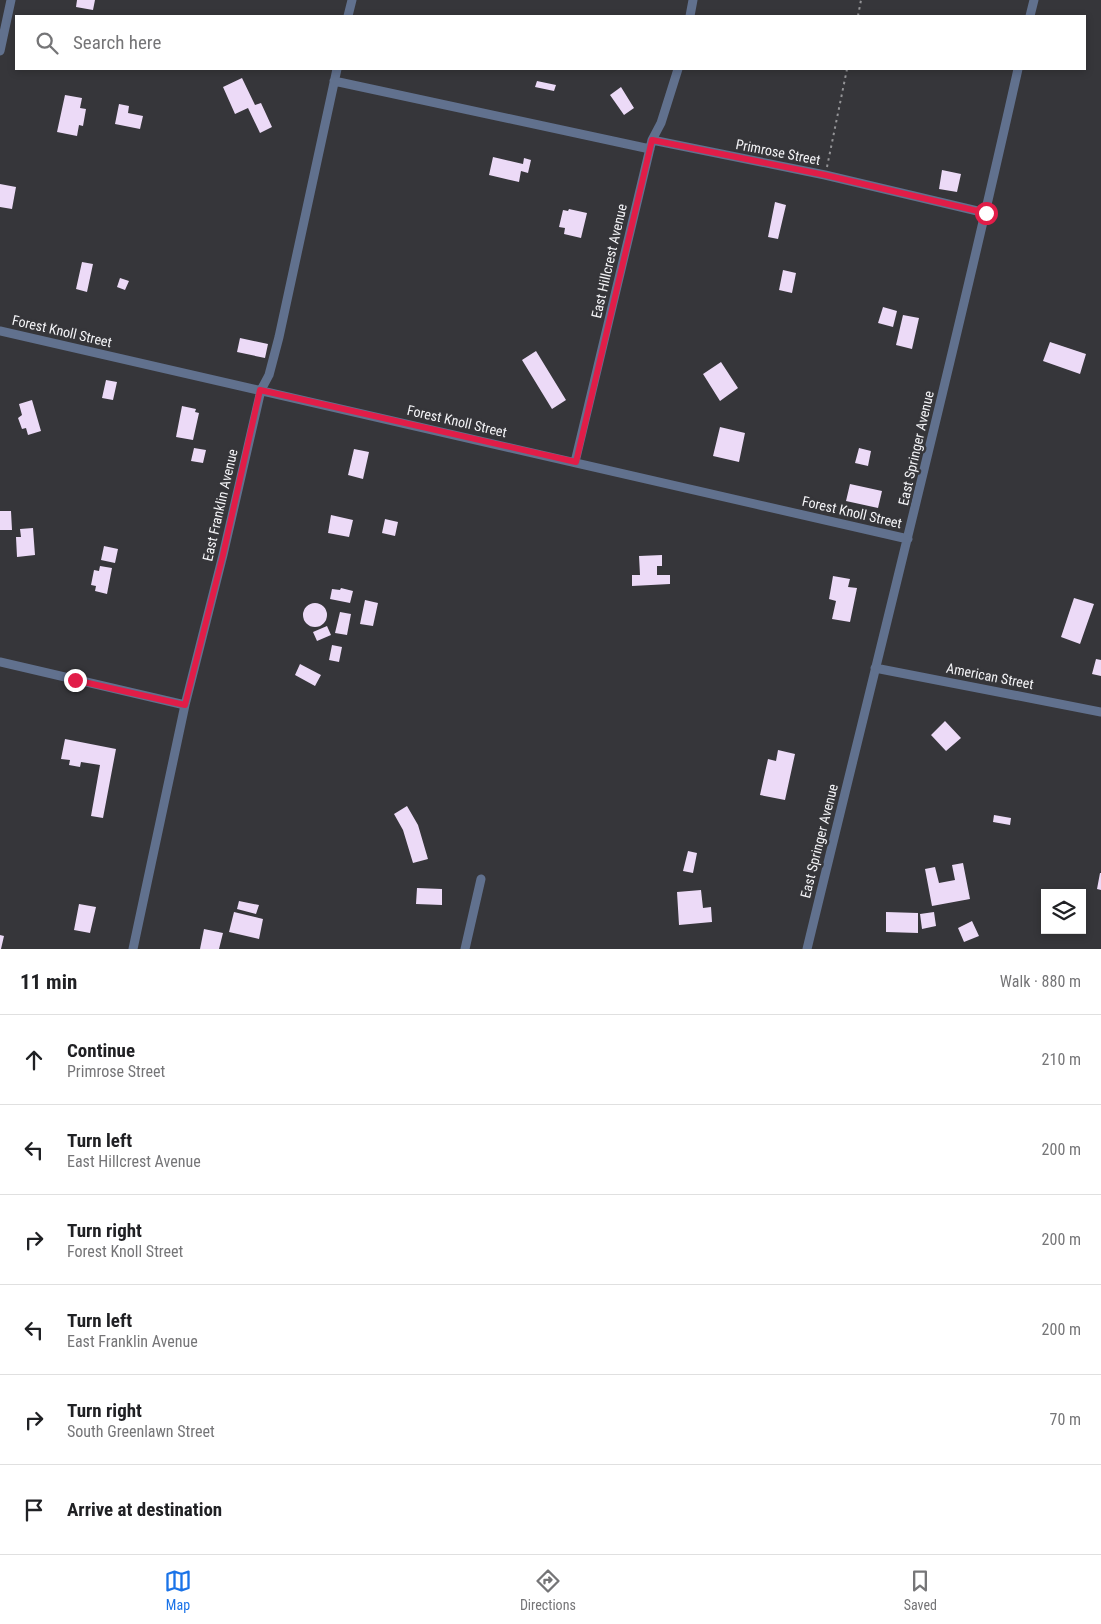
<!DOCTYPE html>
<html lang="en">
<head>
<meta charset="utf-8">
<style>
	body { margin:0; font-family:"Roboto Condensed",sans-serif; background:#f6f6f6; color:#202124 }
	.controls { position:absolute; right:15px; bottom:15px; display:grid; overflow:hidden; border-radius:0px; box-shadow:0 2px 8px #0003 }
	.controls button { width:45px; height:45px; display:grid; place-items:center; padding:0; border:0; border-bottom:1px solid #e0e0e0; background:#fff; color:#202124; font:25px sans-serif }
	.stop { position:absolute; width:15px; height:15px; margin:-11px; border:4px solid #e11d48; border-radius:50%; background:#fff }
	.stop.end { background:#e11d48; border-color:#fff; box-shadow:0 1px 5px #0008 }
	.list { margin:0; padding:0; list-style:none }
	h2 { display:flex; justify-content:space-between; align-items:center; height:65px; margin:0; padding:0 20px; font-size:21px }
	h2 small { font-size:16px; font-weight:400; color:#757577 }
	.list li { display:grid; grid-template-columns:32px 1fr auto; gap:15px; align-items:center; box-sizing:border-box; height:90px; padding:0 20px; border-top:1px solid #e0e0e0 }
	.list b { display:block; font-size:19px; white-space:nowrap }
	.list p { margin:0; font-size:16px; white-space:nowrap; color:#757577 }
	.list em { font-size:16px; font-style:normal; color:#757577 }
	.icon { flex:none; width:28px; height:28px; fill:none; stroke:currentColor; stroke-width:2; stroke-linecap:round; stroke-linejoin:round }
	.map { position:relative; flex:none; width:1101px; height:949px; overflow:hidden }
	.search { position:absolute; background:#fff; box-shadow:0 2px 8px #0003; left:15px; right:15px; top:15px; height:55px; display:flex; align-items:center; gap:12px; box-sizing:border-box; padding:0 18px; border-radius:0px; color:#757577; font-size:19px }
	.sheet { height:605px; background:#fff }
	nav { display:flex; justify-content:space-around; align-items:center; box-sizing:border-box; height:70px; border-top:1px solid #e0e0e0; background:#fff; font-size:14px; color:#757577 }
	nav a { display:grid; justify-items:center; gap:2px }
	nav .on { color:#1a73e8 }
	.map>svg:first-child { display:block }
</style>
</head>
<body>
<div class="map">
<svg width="1101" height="949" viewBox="0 0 1101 949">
	<rect width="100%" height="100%" fill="#36363a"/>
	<path fill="#ecdaf7" d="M 77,0 L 95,0 L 93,10 L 76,7 Z
		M 242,78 L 255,105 L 261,103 L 272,127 L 260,133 L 248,108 L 235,114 L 223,87 Z
		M 537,81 L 556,85 L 554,91 L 535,87 Z
		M 621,87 L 634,108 L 624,115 L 610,95 Z
		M 65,95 L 82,98 L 80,108 L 86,109 L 83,126 L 79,125 L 77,136 L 57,132 Z
		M 119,104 L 129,106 L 128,113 L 143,116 L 140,129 L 115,124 Z
		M 493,157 L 523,164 L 524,158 L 531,160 L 528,173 L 521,171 L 519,182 L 489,175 Z
		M 942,170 L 961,174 L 957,192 L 939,189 Z
		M 0,184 L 16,187 L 12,209 L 0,207 Z
		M 775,202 L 786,205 L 778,239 L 768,237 Z
		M 569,209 L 587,213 L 581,238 L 564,234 L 565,228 L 559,227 L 563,210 L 568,211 Z
		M 82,262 L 93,264 L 87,292 L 76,289 Z
		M 783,270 L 796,273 L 792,293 L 779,290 Z
		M 120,278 L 129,281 L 125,290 L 117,287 Z
		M 883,307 L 897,311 L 893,327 L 878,323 Z
		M 903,315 L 919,318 L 912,349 L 896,345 Z
		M 240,338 L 268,344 L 265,358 L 237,352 Z
		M 1050,342 L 1086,354 L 1080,374 L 1043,361 Z
		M 536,351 L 566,400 L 552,409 L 522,360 Z
		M 721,362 L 738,388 L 720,401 L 703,374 Z
		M 106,380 L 117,382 L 113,400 L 102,398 Z
		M 32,400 L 41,431 L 28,435 L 26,428 L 22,429 L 18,418 L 22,415 L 19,404 Z
		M 182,406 L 196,409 L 195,412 L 199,413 L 193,440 L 176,437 Z
		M 720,427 L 745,433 L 739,462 L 713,456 Z
		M 194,448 L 206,450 L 203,463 L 191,461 Z
		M 859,448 L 871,451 L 868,466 L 855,463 Z
		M 354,449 L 369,452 L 363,479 L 348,475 Z
		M 850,484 L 882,491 L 878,508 L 846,501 Z
		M 0,511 L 11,511 L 12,530 L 0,530 Z
		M 331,515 L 353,520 L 349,537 L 328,533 Z
		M 385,519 L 398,522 L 395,536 L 382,533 Z
		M 33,528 L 35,555 L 17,557 L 16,537 L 21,537 L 20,529 Z
		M 104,546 L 118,549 L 115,563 L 101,560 Z
		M 662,555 L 662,566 L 657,566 L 657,575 L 670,575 L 670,584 L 632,586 L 632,575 L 640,575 L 639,556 Z
		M 100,566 L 112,568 L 107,594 L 95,591 L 96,586 L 91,585 L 94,570 L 99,571 Z
		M 833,576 L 850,579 L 848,587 L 857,588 L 850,622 L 832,619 L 836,601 L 829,599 Z
		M 341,588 L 353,591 L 350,603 L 330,599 L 332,589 L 340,590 Z
		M 1074,598 L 1094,604 L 1080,644 L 1061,637 Z
		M 365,600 L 378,603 L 373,626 L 360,624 Z
		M303 615a12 12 0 1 1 24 0a12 12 0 1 1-24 0Z
		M 340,612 L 351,614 L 347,635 L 335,633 Z
		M 327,626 L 331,635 L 317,641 L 313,632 Z
		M 332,645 L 342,647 L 339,662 L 329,660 Z
		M 1096,659 L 1101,660 L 1101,676 L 1092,674 Z
		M 300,664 L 321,675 L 315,686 L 295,675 Z
		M 945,721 L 961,738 L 946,751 L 931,735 Z
		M 65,739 L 116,749 L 103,818 L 91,816 L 100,765 L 81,762 L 80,767 L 69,765 L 70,760 L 61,759 Z
		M 778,750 L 795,754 L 785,800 L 760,795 L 768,759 L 776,761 Z
		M 407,806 L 418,825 L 428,859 L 413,863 L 403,830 L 394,814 Z
		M 994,815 L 1011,818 L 1010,825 L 993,822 Z
		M 688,851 L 697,853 L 693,873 L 683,871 Z
		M 963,863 L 970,899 L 932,906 L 925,869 L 935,867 L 939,883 L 955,880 L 952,865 Z
		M 1100,873 L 1101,873 L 1101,890 L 1097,889 Z
		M 417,888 L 442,889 L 442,905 L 416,904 Z
		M 701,890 L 703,908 L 711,907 L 712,922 L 679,925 L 677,892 Z
		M 239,901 L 259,905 L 256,914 L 237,909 Z
		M 79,904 L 96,907 L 90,933 L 74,930 Z
		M 234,912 L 263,919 L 259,939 L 229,932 Z
		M 886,912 L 918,913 L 918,933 L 886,932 Z
		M 934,912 L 936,926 L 922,929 L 920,914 Z
		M 972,921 L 979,936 L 964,942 L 958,928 Z
		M 204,929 L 223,933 L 219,949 L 200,949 Z
		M 0,935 L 4,936 L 1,949 L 0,949 Z"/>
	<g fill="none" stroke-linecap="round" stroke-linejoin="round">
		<path stroke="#949497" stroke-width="2" stroke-dasharray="2.5 4" stroke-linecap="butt" d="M 858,16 L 861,0
			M 827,167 L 847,69"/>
		<path stroke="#61718e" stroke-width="9" d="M 348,16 L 352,0
			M 690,16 L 693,0
			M 1030,16 L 1034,0
			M 0,51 L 11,0
			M 334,81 L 650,149
			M 652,140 L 825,175 L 986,213
			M 0,331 L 908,539
			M 575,462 L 652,140 L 661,123 L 678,69
			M 0,662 L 185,705
			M 875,668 L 1101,712
			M 133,949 L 185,705 L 223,555 L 261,390 L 269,375 L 279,337 L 337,69
			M 465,949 L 481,879
			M 807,949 C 878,656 952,363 1018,69"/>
	</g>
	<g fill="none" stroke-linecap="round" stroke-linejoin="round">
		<path stroke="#e11d48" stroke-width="6" d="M 75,680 L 185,705 L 223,555 L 260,390 L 576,462 L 652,140 L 825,175 L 986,213"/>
	</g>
	<g text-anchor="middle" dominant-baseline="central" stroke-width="5" stroke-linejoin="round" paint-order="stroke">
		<g font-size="14" fill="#f4f4f7" stroke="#36363a">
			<text transform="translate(778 152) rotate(11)">Primrose Street</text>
			<text transform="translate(609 261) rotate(-77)">East Hillcrest Avenue</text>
			<text transform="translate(62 331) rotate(13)">Forest Knoll Street</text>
			<text transform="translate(457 421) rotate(13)">Forest Knoll Street</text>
			<text transform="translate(916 448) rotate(-77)">East Springer Avenue</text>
			<text transform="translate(220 505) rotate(-77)">East Franklin Avenue</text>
			<text transform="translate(852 512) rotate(13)">Forest Knoll Street</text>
			<text transform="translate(990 676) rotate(11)">American Street</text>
			<text transform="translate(819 841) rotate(-76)">East Springer Avenue</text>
		</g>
	</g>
</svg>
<div class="controls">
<button><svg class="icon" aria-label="layers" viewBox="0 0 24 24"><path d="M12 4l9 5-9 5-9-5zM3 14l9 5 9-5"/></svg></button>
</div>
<div class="stop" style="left:986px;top:213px"></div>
<div class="stop end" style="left:75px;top:680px"></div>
<div class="search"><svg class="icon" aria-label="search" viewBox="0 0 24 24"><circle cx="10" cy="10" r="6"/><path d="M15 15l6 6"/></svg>Search here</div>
</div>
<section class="sheet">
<h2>11 min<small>Walk · 880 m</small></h2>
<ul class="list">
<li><svg class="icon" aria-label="ahead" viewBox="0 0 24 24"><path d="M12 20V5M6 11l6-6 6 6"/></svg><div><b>Continue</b><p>Primrose Street</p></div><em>210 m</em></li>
<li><svg class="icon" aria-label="left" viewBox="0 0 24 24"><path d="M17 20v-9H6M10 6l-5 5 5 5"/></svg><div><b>Turn left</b><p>East Hillcrest Avenue</p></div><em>200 m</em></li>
<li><svg class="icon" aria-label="right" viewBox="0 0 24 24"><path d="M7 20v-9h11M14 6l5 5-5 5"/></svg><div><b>Turn right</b><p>Forest Knoll Street</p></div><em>200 m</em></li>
<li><svg class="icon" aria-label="left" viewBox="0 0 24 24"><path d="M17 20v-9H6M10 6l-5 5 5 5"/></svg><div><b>Turn left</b><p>East Franklin Avenue</p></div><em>200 m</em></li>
<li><svg class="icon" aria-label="right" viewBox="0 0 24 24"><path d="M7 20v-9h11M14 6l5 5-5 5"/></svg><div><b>Turn right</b><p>South Greenlawn Street</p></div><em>70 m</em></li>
<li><svg class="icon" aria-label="arrive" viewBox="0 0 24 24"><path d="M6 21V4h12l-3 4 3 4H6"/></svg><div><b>Arrive at destination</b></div></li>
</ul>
</section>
<nav>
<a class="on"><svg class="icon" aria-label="map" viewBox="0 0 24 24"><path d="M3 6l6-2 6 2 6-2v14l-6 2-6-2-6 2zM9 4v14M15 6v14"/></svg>Map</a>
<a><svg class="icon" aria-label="directions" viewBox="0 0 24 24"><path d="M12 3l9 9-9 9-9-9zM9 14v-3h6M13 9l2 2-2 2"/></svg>Directions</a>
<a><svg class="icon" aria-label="saved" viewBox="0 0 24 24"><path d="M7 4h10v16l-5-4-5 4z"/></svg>Saved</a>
</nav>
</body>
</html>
